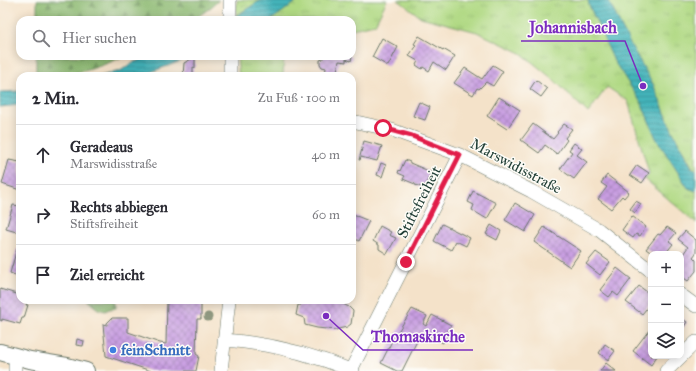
<!DOCTYPE html>
<html lang="de">
<head>
<meta charset="utf-8">
<style>
	body { margin:0; font-family:"IM FELL Great Primer",serif; background:#f2f2f3; color:#2b2b33 }
	.controls { position:absolute; right:12px; bottom:12px; display:grid; overflow:hidden; border-radius:8px; box-shadow:0 2px 10px #0003 }
	.controls button { width:36px; height:36px; display:grid; place-items:center; padding:0; border:0; border-bottom:1px solid #e1e1e2; background:#fff; color:#2b2b33; font:20px sans-serif }
	.stop { position:absolute; width:12px; height:12px; margin:-9px; border:3px solid #e11d48; border-radius:50%; background:#fff }
	.stop.end { background:#e11d48; border-color:#fff; box-shadow:0 1px 4px #0008 }
	.list { margin:0; padding:0; list-style:none }
	h2 { display:flex; justify-content:space-between; align-items:center; height:52px; margin:0; padding:0 16px; font-size:17px }
	h2 small { font-size:13px; font-weight:400; color:#7c7c81 }
	.list li { display:grid; grid-template-columns:26px 1fr auto; gap:12px; align-items:center; box-sizing:border-box; height:60px; padding:0 16px; border-top:1px solid #e1e1e2 }
	.list b { display:block; font-size:15px; white-space:nowrap }
	.list p { margin:0; font-size:13px; white-space:nowrap; color:#7c7c81 }
	.list em { font-size:13px; font-style:normal; color:#7c7c81 }
	.icon { flex:none; width:22px; height:22px; fill:none; stroke:currentColor; stroke-width:2; stroke-linecap:round; stroke-linejoin:round }
	.map { position:relative; flex:none; width:696px; height:371px; overflow:hidden }
	.search { position:absolute; background:#fff; box-shadow:0 2px 10px #0003; left:16px; top:16px; width:340px; height:44px; display:flex; align-items:center; gap:10px; box-sizing:border-box; padding:0 14px; border-radius:12px; color:#7c7c81; font-size:15px }
	.panel { position:absolute; background:#fff; box-shadow:0 2px 10px #0003; left:16px; top:72px; width:340px; height:232px; border-radius:12px }
	.map>svg:first-child { display:block }
</style>
</head>
<body>
<div class="map">
<svg width="696" height="371" viewBox="0 0 696 371">
	<defs>
		<pattern id="forest-firs" width="22" height="20" patternUnits="userSpaceOnUse"><rect width="22" height="20" fill="#8cb971"/><path d="M5 1l3.5 6h-7zM16 11l3.5 6h-7z" fill="#72985e"/></pattern>
		<pattern id="park-tufts" width="24" height="20" patternUnits="userSpaceOnUse"><rect width="24" height="20" fill="#b0d983"/><path d="M3 7l-1-3M5 7V3M7 7l1-3M15 17l-1-3M17 17v-4M19 17l1-3" fill="none" stroke="#97bb72"/></pattern>
		<pattern id="water-rules" width="6" height="5" patternUnits="userSpaceOnUse"><rect width="6" height="5" fill="#42b3ba"/><path d="M0 2.5h6" fill="none" stroke="#379398"/></pattern>
		<pattern id="building-cross-hatch" width="8" height="8" patternUnits="userSpaceOnUse"><rect width="8" height="8" fill="#c89de1"/><path d="M0 0l8 8M0 8l8-8" fill="none" stroke="#a281b7"/></pattern>
	</defs>
	<rect width="100%" height="100%" fill="#fdfcf7"/>
	<filter id="ink" filterUnits="userSpaceOnUse"><feTurbulence type="fractalNoise" baseFrequency=".025" numOctaves="2"/><feDisplacementMap in="SourceGraphic" scale="8" xChannelSelector="R" yChannelSelector="G"/><feConvolveMatrix kernelMatrix="1 2 1 2 8 2 1 2 1" color-interpolation-filters="sRGB"/></filter>
	<filter id="wash" filterUnits="userSpaceOnUse"><feTurbulence type="fractalNoise" baseFrequency=".012" numOctaves="4" result="noise"/><feDisplacementMap in="SourceGraphic" scale="16" xChannelSelector="R" yChannelSelector="G"/><feGaussianBlur stdDeviation="0.9" result="paint"/><feColorMatrix in="noise" values="0 0 0 0 0 0 0 0 0 0 0 0 0 0 0 0 0 1.4 0 .05"/><feComposite in="paint" operator="in"/></filter>
	<g filter="url(#wash)">
		<rect width="100%" height="100%" fill="#f4e2c9"/>
		<path fill="url(#forest-firs)" stroke="#567b52" d="M 37,0 L 219,0 L 210,8 L 193,20 L 37,20 Z
			M 36,56 L 125,56 C 104,65 81,74 58,76 C 51,77 44,76 36,76 Z
			M 88,300 L 115,300 L 116,301 L 116,308 L 109,309 L 105,311 L 99,309 Z"/>
		<path fill="url(#park-tufts)" stroke="#688b5c" d="M 237,0 L 261,0 L 236,16 Z
			M 299,0 L 387,0 L 375,24 L 352,29 L 352,20 L 271,20 Z
			M 398,0 L 588,0 L 589,5 L 614,61 L 642,104 L 656,138 L 688,188 L 696,191 L 696,223 L 645,179 L 649,173 L 628,101 L 607,87 L 588,113 L 554,80 L 521,53 L 477,32 L 421,17 Z
			M 608,0 L 696,0 L 696,170 L 693,168 L 673,132 L 653,84 L 629,42 Z
			M 237,56 L 284,56 L 283,76 L 239,76 Z"/>
		<path fill="url(#water-rules)" stroke="#307877" d="M 261,0 L 299,0 L 271,20 L 227,20 L 236,16 Z
			M 588,0 L 608,0 L 629,42 L 653,84 L 673,132 L 692,168 L 696,170 L 696,191 L 688,188 L 656,138 L 642,104 L 614,61 L 589,5 Z
			M 151,56 L 195,56 L 140,76 L 101,76 L 120,71 L 134,62 Z
			M 20,91 L 20,105 L 0,107 L 0,92 Z"/>
		<g id="blocks">
			<path fill="url(#building-cross-hatch)" d="M 419,36 L 443,50 L 443,49 L 455,56 L 446,70 L 434,62 L 429,71 L 423,67 L 422,69 L 416,65 L 418,61 L 409,56 L 416,45 L 414,44 Z
				M 382,38 L 398,47 L 388,66 L 372,57 Z
				M 323,56 L 352,56 L 351,61 L 346,59 L 346,62 L 339,61 L 336,76 L 327,76 L 325,74 L 326,68 L 322,67 L 320,64 L 320,60 L 323,59 Z
				M 195,57 L 195,68 L 193,67 L 193,76 L 183,76 L 184,63 Z
				M 493,65 L 503,71 L 493,86 L 486,82 L 479,89 L 477,88 L 473,95 L 454,83 L 465,68 L 482,79 L 485,75 L 485,76 Z
				M 536,80 L 547,89 L 541,97 L 530,89 Z
				M 499,97 L 520,110 L 507,129 L 487,116 Z
				M 419,102 L 430,107 L 425,120 L 413,116 Z
				M 533,124 L 553,139 L 558,133 L 557,132 L 564,124 L 572,129 L 565,138 L 567,140 L 557,154 L 545,145 L 539,153 L 521,140 Z
				M 364,141 L 382,146 L 377,161 L 361,157 L 360,160 L 359,160 Z
				M 574,143 L 582,149 L 577,155 L 587,162 L 574,179 L 560,169 L 572,152 L 569,150 Z
				M 9,160 L 20,162 L 20,190 L 2,184 Z
				M 405,160 L 410,162 L 410,163 L 431,172 L 425,187 L 422,186 L 422,187 L 415,185 L 415,184 L 403,179 L 405,176 L 398,173 L 399,170 L 400,171 Z
				M 381,163 L 386,165 L 382,177 L 377,175 Z
				M 637,165 L 649,173 L 642,183 L 630,175 Z
				M 607,175 L 629,192 L 624,198 L 622,196 L 611,209 L 598,199 L 607,187 L 601,183 Z
				M 473,191 L 496,203 L 487,219 L 472,210 L 474,205 L 468,202 Z
				M 636,201 L 641,204 L 635,213 L 630,209 Z
				M 515,203 L 535,215 L 525,232 L 505,220 Z
				M 13,205 L 20,206 L 20,233 L 6,229 Z
				M 352,215 L 359,217 L 369,221 L 359,241 L 352,237 Z
				M 632,216 L 646,227 L 640,236 L 636,234 L 633,238 L 622,230 Z
				M 442,224 L 470,238 L 466,246 L 456,241 L 451,250 L 434,241 Z
				M 491,225 L 501,231 L 497,240 L 486,234 Z
				M 380,226 L 391,232 L 389,235 L 396,238 L 387,254 L 379,249 L 379,245 L 373,241 Z
				M 544,227 L 581,251 L 570,267 L 534,242 Z
				M 667,227 L 676,233 L 669,241 L 673,244 L 665,254 L 653,254 L 646,249 L 658,234 L 660,235 Z
				M 685,231 L 696,240 L 696,253 L 693,257 L 696,260 L 696,271 L 688,281 L 681,276 L 681,257 L 688,247 L 678,239 Z
				M 17,249 L 20,250 L 20,277 L 10,273 Z
				M 596,252 L 610,262 L 600,275 L 586,264 Z
				M 617,268 L 631,279 L 618,296 L 613,292 L 609,297 L 600,290 Z
				M 639,286 L 651,295 L 651,303 L 642,314 L 626,302 Z
				M 0,289 L 20,295 L 20,300 L 28,300 L 26,305 L 28,305 L 24,318 L 22,318 L 20,324 L 2,319 L 2,321 L 0,320 Z
				M 167,300 L 201,300 L 201,319 L 197,319 L 196,354 L 199,356 L 196,371 L 151,371 L 106,356 L 103,324 L 107,325 L 107,323 L 112,318 L 128,318 L 128,332 L 160,343 L 166,344 Z
				M 301,300 L 340,300 L 341,303 L 349,307 L 353,311 L 351,324 L 347,327 L 338,329 L 336,330 L 317,328 L 305,325 L 304,318 L 296,315 L 298,305 L 301,305 Z
				M 412,309 L 427,316 L 423,324 L 426,326 L 432,315 L 451,325 L 443,343 L 421,333 L 402,371 L 397,371 L 381,363 L 391,343 Z
				M 681,318 L 687,322 L 681,331 Z
				M 650,329 L 651,331 L 651,356 L 657,356 L 651,365 L 633,351 Z
				M 77,339 L 84,341 L 83,346 L 76,345 Z
				M 605,344 L 615,351 L 608,360 L 599,353 Z
				M 606,363 L 616,371 L 600,371 Z"/>
		</g>
	</g>
	<g filter="url(#ink)">
		<use href="#blocks" fill-opacity="0" stroke="#6a7768" stroke-width="1"/>
		<g fill="none" stroke-linecap="round" stroke-linejoin="round">
			<g stroke="#6a7768" stroke-width="14">
				<path id="minor" d="M 230,20 L 230,0
					M 230,56 L 230,76
					M 352,121 L 392,130 L 460,155 L 531,191 L 599,230 L 651,271
					M 681,295 L 696,306
					M 224,340 C 269,343 312,354 353,371
					M 351,370 L 460,155
					M 15,371 L 15,365 L 17,356
					M 221,371 L 229,300
					M 666,371 L 696,342"/>
			</g>
			<g stroke="#6a7768" stroke-width="18">
				<path id="major" d="M 0,352 L 30,360 L 67,366 L 86,371"/>
			</g>
			<use href="#minor" stroke="#fff" stroke-width="13"/>
			<use href="#major" stroke="#fff" stroke-width="16"/>
		</g>
		<circle fill="#8f9880" cx="208" cy="317" r="4.5"/>
	</g>
	<g fill="none" stroke-linecap="round" stroke-linejoin="round" filter="url(#ink)">
		<path stroke="#e11d48" stroke-width="5" d="M 383,128 L 412,136 L 460,155 L 406,262"/>
	</g>
	<circle fill="#3f7fe0" stroke="#fdfcf7" stroke-width="1.5" cx="113" cy="350" r="4"/>
	<g text-anchor="middle" dominant-baseline="central" stroke-width="3" stroke-linejoin="round" paint-order="stroke">
		<g font-size="15" fill="#1f3d34" stroke="#fdfcf7">
			<text transform="translate(516 166) rotate(28)">Marswidisstraße</text>
			<text transform="translate(419 202) rotate(-63)">Stiftsfreiheit</text>
		</g>
		<g font-size="15" font-weight="bold" fill="#366cbe" stroke="#fdfcf7" text-anchor="start">
			<text x="121" y="350">feinSchnitt</text>
		</g>
	</g>
	<path fill="none" stroke="#7b2cbf" stroke-width="1.5" d="M643 86L625 41H521M326 316L363 350H473"/>
	<g fill="#7b2cbf" stroke="#fdfcf7" stroke-width="1.5">
		<circle cx="643" cy="86" r="4"/>
		<circle cx="326" cy="316" r="4"/>
	</g>
	<g font-size="16" text-anchor="middle" font-weight="bold" fill="#7b2cbf" stroke="#fdfcf7" stroke-width="3" stroke-linejoin="round" paint-order="stroke">
		<text x="573" y="33">Johannisbach</text>
		<text x="418" y="342">Thomaskirche</text>
	</g>
</svg>
<div class="controls">
<button>+</button>
<button>−</button>
<button><svg class="icon" aria-label="layers" viewBox="0 0 24 24"><path d="M12 4l9 5-9 5-9-5zM3 14l9 5 9-5"/></svg></button>
</div>
<div class="stop" style="left:383px;top:128px"></div>
<div class="stop end" style="left:406px;top:262px"></div>
<div class="search"><svg class="icon" aria-label="search" viewBox="0 0 24 24"><circle cx="10" cy="10" r="6"/><path d="M15 15l6 6"/></svg>Hier suchen</div>
<section class="panel">
<h2>2 Min.<small>Zu Fuß · 100 m</small></h2>
<ul class="list">
<li><svg class="icon" aria-label="ahead" viewBox="0 0 24 24"><path d="M12 20V5M6 11l6-6 6 6"/></svg><div><b>Geradeaus</b><p>Marswidisstraße</p></div><em>40 m</em></li>
<li><svg class="icon" aria-label="right" viewBox="0 0 24 24"><path d="M7 20v-9h11M14 6l5 5-5 5"/></svg><div><b>Rechts abbiegen</b><p>Stiftsfreiheit</p></div><em>60 m</em></li>
<li><svg class="icon" aria-label="arrive" viewBox="0 0 24 24"><path d="M6 21V4h12l-3 4 3 4H6"/></svg><div><b>Ziel erreicht</b></div></li>
</ul>
</section>
</div>
</body>
</html>
